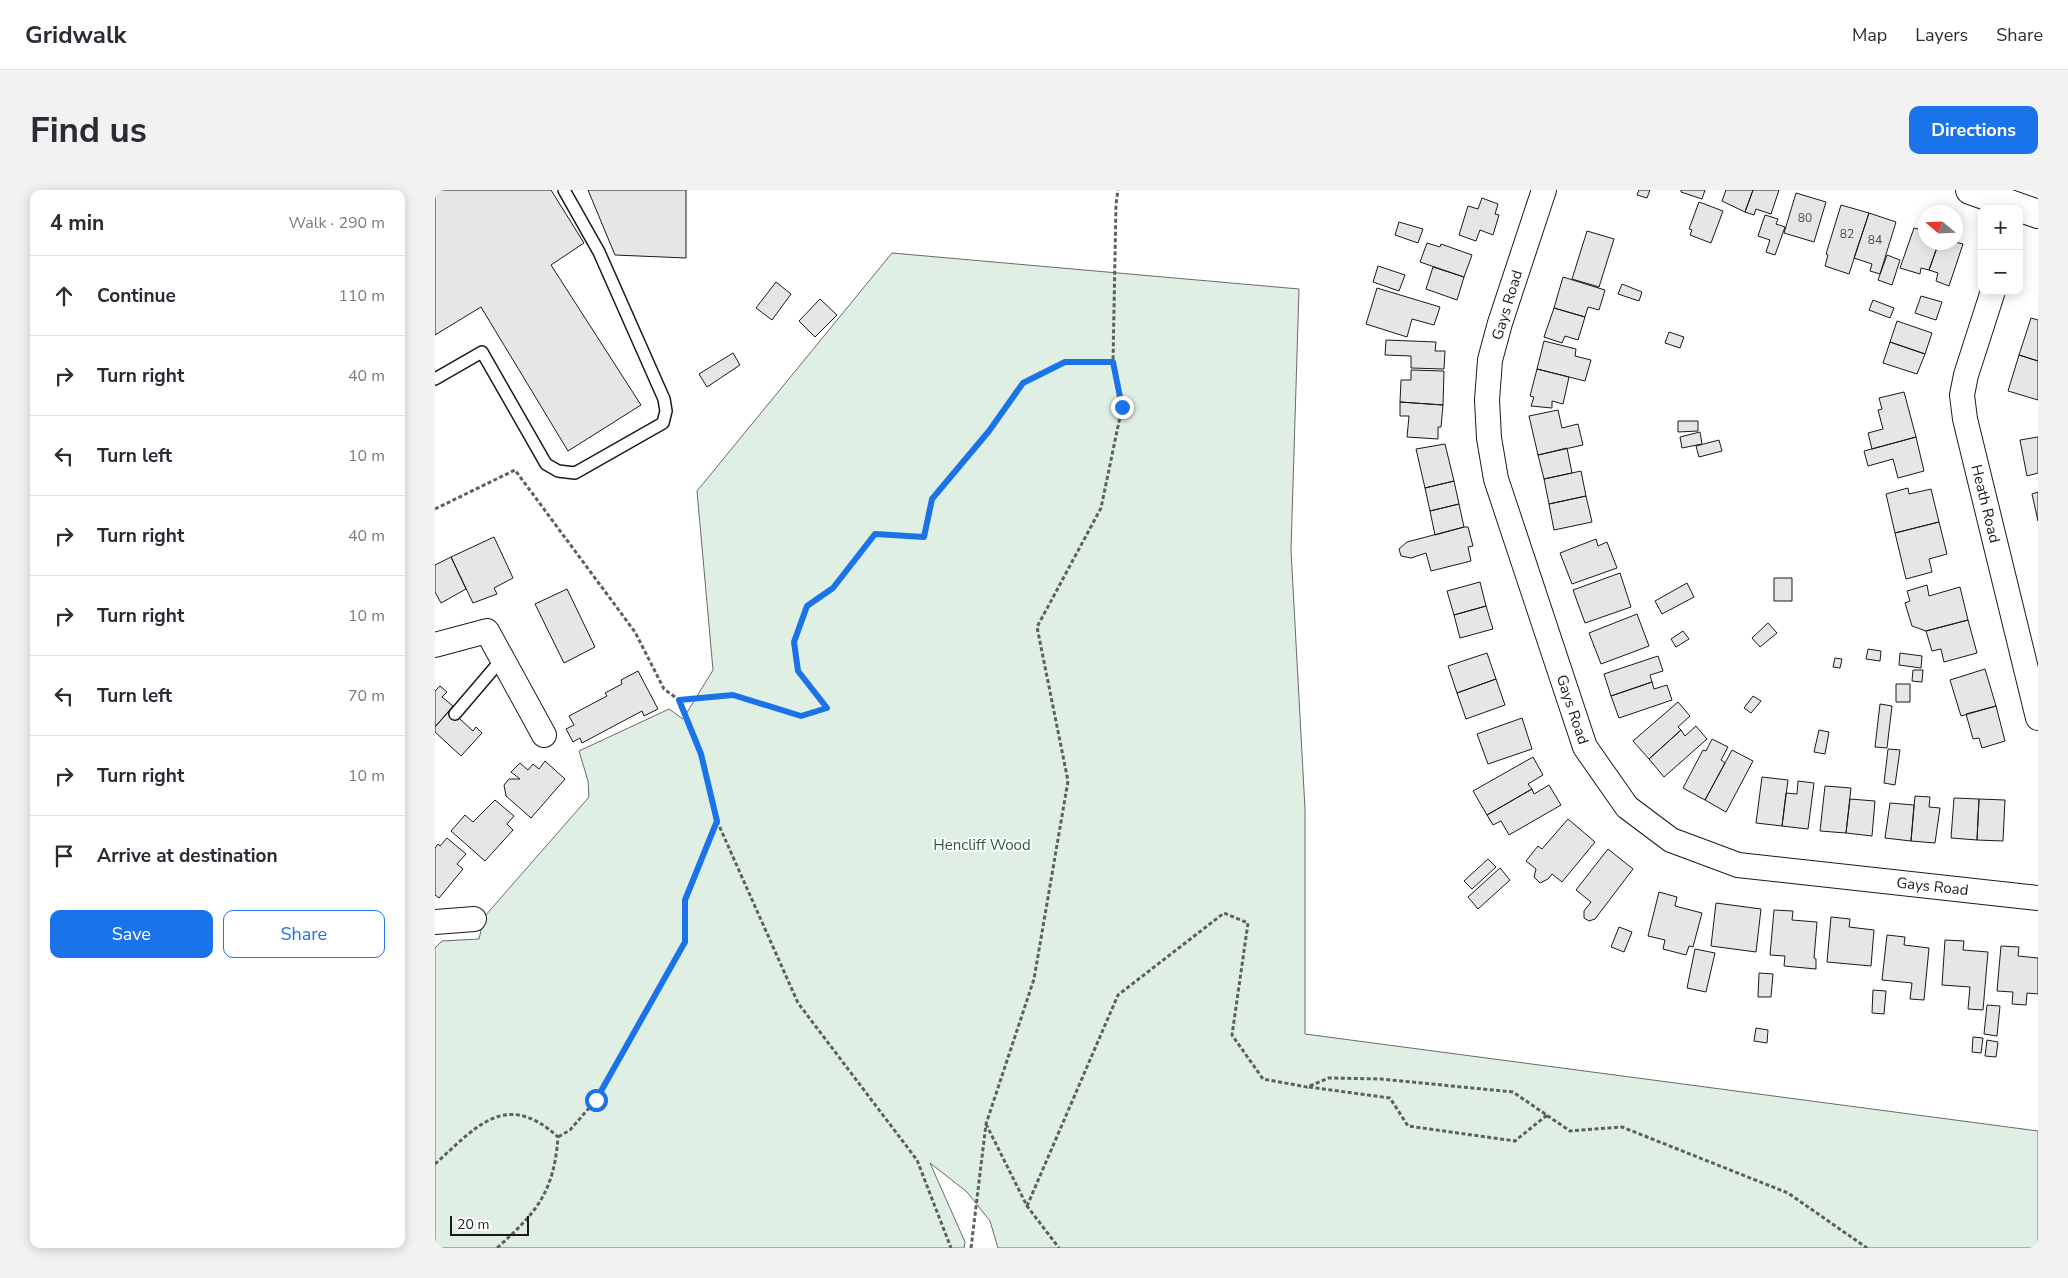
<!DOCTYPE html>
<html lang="en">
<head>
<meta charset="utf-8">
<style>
	body { margin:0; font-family:"Nunito Sans",sans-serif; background:#f2f2f3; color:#2b2b33 }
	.controls { position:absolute; right:15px; top:15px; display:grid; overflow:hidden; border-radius:10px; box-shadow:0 2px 12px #0003 }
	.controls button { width:45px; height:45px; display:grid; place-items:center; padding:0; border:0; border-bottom:1px solid #e1e1e2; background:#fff; color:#2b2b33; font:25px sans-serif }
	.compass { position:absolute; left:1483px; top:15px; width:45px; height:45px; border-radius:50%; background:#fff; box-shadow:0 2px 12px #0003; rotate:289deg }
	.scale { position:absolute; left:15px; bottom:12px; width:79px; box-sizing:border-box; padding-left:5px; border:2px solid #1a1a1a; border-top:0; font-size:14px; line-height:18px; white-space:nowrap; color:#1a1a1a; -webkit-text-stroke:4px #fff; paint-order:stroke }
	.stop { position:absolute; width:15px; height:15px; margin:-11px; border:4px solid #1a73e8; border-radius:50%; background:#fff }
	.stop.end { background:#1a73e8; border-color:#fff; box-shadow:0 1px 5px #0008 }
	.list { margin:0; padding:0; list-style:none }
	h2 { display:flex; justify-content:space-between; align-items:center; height:65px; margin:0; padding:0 20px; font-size:21px }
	h2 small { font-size:16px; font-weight:400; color:#7c7c81 }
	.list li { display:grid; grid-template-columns:32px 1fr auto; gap:15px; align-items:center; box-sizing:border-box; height:80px; padding:0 20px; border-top:1px solid #e1e1e2 }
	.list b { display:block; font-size:19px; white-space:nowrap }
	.list em { font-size:16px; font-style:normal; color:#7c7c81 }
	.actions { display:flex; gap:10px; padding:15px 20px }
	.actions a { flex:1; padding:11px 0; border:1px solid #1a73e8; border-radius:10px; text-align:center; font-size:18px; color:#1a73e8 }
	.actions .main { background:#1a73e8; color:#fff }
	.icon { flex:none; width:28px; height:28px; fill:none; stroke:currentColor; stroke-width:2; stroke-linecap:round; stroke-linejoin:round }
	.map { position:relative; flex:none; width:1603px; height:1058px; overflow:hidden; border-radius:10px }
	header { display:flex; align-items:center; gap:30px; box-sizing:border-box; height:70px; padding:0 25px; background:#fff; border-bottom:1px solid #e1e1e2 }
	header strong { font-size:24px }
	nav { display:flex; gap:28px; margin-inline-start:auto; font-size:18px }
	.intro { display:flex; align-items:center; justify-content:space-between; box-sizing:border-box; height:120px; padding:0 30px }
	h1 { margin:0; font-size:35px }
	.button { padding:12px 22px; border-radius:10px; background:#1a73e8; color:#fff; font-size:18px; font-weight:700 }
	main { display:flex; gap:30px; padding:0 30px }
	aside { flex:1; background:#fff; border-radius:10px; box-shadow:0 2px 12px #0003 }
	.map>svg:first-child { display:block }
</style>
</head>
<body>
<header>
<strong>Gridwalk</strong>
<nav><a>Map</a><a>Layers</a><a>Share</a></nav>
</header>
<div class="intro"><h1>Find us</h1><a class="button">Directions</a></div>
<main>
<aside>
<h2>4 min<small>Walk · 290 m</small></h2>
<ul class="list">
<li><svg class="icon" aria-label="ahead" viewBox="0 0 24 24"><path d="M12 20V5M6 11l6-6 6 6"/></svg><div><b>Continue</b></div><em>110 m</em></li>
<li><svg class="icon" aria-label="right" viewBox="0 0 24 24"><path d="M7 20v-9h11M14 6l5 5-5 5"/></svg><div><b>Turn right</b></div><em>40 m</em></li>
<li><svg class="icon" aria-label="left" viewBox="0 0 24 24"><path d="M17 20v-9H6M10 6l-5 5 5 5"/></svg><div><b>Turn left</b></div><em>10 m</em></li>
<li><svg class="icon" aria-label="right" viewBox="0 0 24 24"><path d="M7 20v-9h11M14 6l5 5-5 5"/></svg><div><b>Turn right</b></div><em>40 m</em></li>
<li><svg class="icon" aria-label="right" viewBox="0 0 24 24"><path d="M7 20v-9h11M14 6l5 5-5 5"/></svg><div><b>Turn right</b></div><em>10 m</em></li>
<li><svg class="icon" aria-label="left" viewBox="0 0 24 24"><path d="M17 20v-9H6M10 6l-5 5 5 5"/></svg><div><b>Turn left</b></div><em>70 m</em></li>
<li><svg class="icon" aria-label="right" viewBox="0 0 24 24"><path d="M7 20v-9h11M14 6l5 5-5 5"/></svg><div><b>Turn right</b></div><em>10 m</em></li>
<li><svg class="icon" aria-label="arrive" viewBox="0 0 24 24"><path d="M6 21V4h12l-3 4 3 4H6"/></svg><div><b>Arrive at destination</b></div></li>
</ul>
<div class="actions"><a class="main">Save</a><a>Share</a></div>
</aside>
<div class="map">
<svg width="1603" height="1058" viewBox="0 0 1603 1058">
	<rect width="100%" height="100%" fill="#fff"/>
	<path fill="#e0efe3" stroke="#6a6a6a" d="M 457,63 L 864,99 L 856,360 L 870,619 L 870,844 L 1603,941 L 1603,1058 L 563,1058 L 555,1031 L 532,1002 L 495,973 L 530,1052 L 529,1058 L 0,1058 L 0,758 L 7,751 L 44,749 L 49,727 L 154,607 L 153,591 L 144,561 L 234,519 L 248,529 L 278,480 L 262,301 Z"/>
	<path fill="#e6e6e6" stroke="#1a1a1a" d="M 0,0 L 116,0 L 149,53 L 116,75 L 206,215 L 133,261 L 46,117 L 0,145 Z
		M 153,0 L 251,0 L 251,68 L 180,65 Z
		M 1204,0 L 1215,0 L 1212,8 L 1202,5 Z
		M 1246,0 L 1270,0 L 1267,9 L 1246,2 Z
		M 1291,0 L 1318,0 L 1310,22 L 1287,11 Z
		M 1318,0 L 1344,0 L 1336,24 L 1321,19 L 1319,25 L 1310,22 Z
		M 1361,3 L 1391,12 L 1379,52 L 1349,43 Z
		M 1047,8 L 1063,14 L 1060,24 L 1064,25 L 1058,45 L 1045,40 L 1041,51 L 1024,45 L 1033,16 L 1043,19 Z
		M 1264,12 L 1288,21 L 1276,53 L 1255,45 L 1257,40 L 1254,39 Z
		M 1406,15 L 1434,23 L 1414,84 L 1390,76 L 1393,65 L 1391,64 Z
		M 1434,23 L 1461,32 L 1445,84 L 1435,81 L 1437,74 L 1419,68 Z
		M 1330,25 L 1343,29 L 1341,34 L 1350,37 L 1340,65 L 1331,62 L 1335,50 L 1323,46 Z
		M 964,32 L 988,39 L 983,53 L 960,45 Z
		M 1479,38 L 1490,41 L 1490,52 L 1504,52 L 1494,80 L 1486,78 L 1485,84 L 1465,78 Z
		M 1152,41 L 1179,49 L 1164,97 L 1137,89 Z
		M 1504,52 L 1520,52 L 1528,54 L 1514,96 L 1501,91 L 1503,83 L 1494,80 Z
		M 992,53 L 1005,57 L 1006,54 L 1037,65 L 1029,87 L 985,72 Z
		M 1452,65 L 1465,70 L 1457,95 L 1443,90 Z
		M 943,76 L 970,85 L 964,101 L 938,92 Z
		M 998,77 L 1029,87 L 1022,110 L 991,99 Z
		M 1128,87 L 1170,100 L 1164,120 L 1153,117 L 1150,127 L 1119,118 Z
		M 341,92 L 356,104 L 337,130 L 321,118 Z
		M 1187,94 L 1207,102 L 1204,111 L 1183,104 Z
		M 942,98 L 1005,117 L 999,135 L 977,129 L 972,147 L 931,134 Z
		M 1486,106 L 1507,112 L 1501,130 L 1480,123 Z
		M 385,109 L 402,125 L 380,147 L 364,131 Z
		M 1438,110 L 1459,118 L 1455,128 L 1434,120 Z
		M 1119,118 L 1150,127 L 1143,150 L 1130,146 L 1127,153 L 1109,147 Z
		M 1596,128 L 1603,130 L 1603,171 L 1584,165 Z
		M 1462,131 L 1497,143 L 1490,164 L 1455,152 Z
		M 1234,142 L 1249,147 L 1245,158 L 1230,153 Z
		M 951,150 L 1001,152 L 1000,161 L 1010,161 L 1009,179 L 976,178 L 976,166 L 950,165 Z
		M 1109,151 L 1141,159 L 1140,166 L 1156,170 L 1150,191 L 1102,179 Z
		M 1455,152 L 1490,164 L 1482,184 L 1448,173 Z
		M 298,163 L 305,175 L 272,197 L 264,184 Z
		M 1584,165 L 1603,171 L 1603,210 L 1573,201 Z
		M 1102,179 L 1134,187 L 1128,214 L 1117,211 L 1117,218 L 1096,216 L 1099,207 L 1095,206 Z
		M 976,180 L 1009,181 L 1008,215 L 965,212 L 966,190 L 976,190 Z
		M 1469,202 L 1481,247 L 1437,259 L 1433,243 L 1448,239 L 1443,220 L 1447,219 L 1444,208 Z
		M 965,212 L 1008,215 L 1006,237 L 1003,237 L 1003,249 L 972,247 L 974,226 L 965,226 Z
		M 1123,220 L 1127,238 L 1143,234 L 1148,255 L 1103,265 L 1094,226 Z
		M 1243,231 L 1263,231 L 1263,241 L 1243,242 Z
		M 1265,242 L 1267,254 L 1247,258 L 1245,247 Z
		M 1481,247 L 1489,281 L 1463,288 L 1458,269 L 1433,276 L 1429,261 Z
		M 1603,247 L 1603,283 L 1592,286 L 1585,250 Z
		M 1284,250 L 1287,261 L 1264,267 L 1261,256 Z
		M 1010,254 L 1019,291 L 990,298 L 981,259 Z
		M 1132,258 L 1137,283 L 1109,289 L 1103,265 Z
		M 1146,281 L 1151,306 L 1114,314 L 1109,289 Z
		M 1019,291 L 1024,314 L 995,321 L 990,298 Z
		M 1473,298 L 1474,304 L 1496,299 L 1504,332 L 1460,343 L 1451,304 Z
		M 1603,302 L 1603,331 L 1597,304 Z
		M 1151,306 L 1157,332 L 1119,340 L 1114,314 Z
		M 1024,314 L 1029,337 L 1000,345 L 995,321 Z
		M 1504,332 L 1512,364 L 1494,369 L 1497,382 L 1471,389 L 1460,343 Z
		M 1029,337 L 1033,337 L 1038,356 L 1033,357 L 1036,371 L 996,381 L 991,363 L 976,368 L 966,366 L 964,359 L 972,352 Z
		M 59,347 L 78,388 L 59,398 L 62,404 L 38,413 L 16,367 Z
		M 1161,349 L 1163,356 L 1172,352 L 1182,378 L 1137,394 L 1125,363 Z
		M 16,367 L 31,399 L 6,413 L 0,402 L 0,375 Z
		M 1185,383 L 1196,417 L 1150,433 L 1138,400 Z
		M 1339,388 L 1357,388 L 1357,411 L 1339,411 Z
		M 1045,392 L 1051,416 L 1019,425 L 1012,401 Z
		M 1252,393 L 1259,407 L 1227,424 L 1220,411 Z
		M 1492,395 L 1494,406 L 1525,397 L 1533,430 L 1491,441 L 1477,436 L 1470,413 L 1475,411 L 1472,401 Z
		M 132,399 L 160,457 L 129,473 L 100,414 Z
		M 1051,416 L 1058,439 L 1025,448 L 1019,425 Z
		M 1202,424 L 1214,456 L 1166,474 L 1154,443 Z
		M 1533,430 L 1542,463 L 1509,472 L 1506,459 L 1497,461 L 1491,441 Z
		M 1333,433 L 1342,443 L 1325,457 L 1317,448 Z
		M 1248,441 L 1254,449 L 1241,457 L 1236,449 Z
		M 1433,459 L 1446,461 L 1445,471 L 1431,469 Z
		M 1052,463 L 1061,489 L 1022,503 L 1013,476 Z
		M 1465,463 L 1487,466 L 1486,478 L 1464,475 Z
		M 1223,466 L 1228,481 L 1215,485 L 1217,492 L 1176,506 L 1169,484 Z
		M 1400,468 L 1407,469 L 1405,478 L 1398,477 Z
		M 1550,479 L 1561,516 L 1526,526 L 1515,490 Z
		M 1478,480 L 1488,480 L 1487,492 L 1477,491 Z
		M 203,481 L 223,519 L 209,526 L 207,521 L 147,553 L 145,548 L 138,552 L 131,539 L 139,535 L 134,526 L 172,506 L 170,503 L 187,494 L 186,490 Z
		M 1061,489 L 1070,515 L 1031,529 L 1022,503 Z
		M 1217,492 L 1219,499 L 1232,495 L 1237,510 L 1184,528 L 1176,506 Z
		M 1461,494 L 1475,494 L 1475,512 L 1461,512 Z
		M 5,496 L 12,502 L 7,507 L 18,516 L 0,537 L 0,501 Z
		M 1318,506 L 1326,511 L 1316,523 L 1309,518 Z
		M 1243,512 L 1255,526 L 1243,537 L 1246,540 L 1214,569 L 1198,551 Z
		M 1445,514 L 1457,516 L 1452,558 L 1440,557 Z
		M 1561,516 L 1570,551 L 1547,558 L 1544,548 L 1538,549 L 1531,524 Z
		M 15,520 L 38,541 L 41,537 L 47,543 L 26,566 L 0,542 L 0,537 Z
		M 1087,528 L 1097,559 L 1053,574 L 1042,544 Z
		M 1261,536 L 1272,549 L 1229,587 L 1214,569 L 1246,540 L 1250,546 Z
		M 1384,540 L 1394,542 L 1390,564 L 1379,562 Z
		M 1277,549 L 1293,557 L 1286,570 L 1290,573 L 1270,610 L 1248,598 L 1268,560 L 1271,561 Z
		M 1453,559 L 1465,560 L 1460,595 L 1449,593 Z
		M 1297,560 L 1318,571 L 1291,622 L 1270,610 Z
		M 1098,567 L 1108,585 L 1093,594 L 1097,599 L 1052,625 L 1038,601 Z
		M 110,571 L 130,589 L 96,628 L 71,606 L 69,595 L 74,589 L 85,589 L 76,582 L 85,573 L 93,580 L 98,574 L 104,579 Z
		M 1327,587 L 1353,590 L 1347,636 L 1321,633 Z
		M 1363,591 L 1379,593 L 1373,639 L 1347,636 L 1351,603 L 1362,604 Z
		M 1114,595 L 1126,615 L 1074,645 L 1066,631 L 1058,635 L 1052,625 L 1097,599 L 1099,604 Z
		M 1390,596 L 1416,598 L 1411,643 L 1385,641 Z
		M 1480,606 L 1495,607 L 1494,617 L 1505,618 L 1500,653 L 1476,651 Z
		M 1519,608 L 1544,609 L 1542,650 L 1516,648 Z
		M 1415,609 L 1440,611 L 1437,646 L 1411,643 Z
		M 1544,609 L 1570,610 L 1568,651 L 1542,650 Z
		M 60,610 L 79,626 L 72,634 L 78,640 L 50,671 L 16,641 L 30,625 L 38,632 Z
		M 1455,613 L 1479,615 L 1476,651 L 1450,648 Z
		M 1133,629 L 1160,652 L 1127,692 L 1117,684 L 1113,689 L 1105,693 L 1099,687 L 1101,679 L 1091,671 L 1103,656 L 1107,659 Z
		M 12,648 L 31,664 L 22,674 L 28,679 L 4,708 L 0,705 L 0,658 L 3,654 L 5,656 Z
		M 1173,659 L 1198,679 L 1160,729 L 1154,731 L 1149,728 L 1149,721 L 1156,712 L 1141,700 Z
		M 1053,669 L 1061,677 L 1037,699 L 1029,691 Z
		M 1065,678 L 1075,690 L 1043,719 L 1033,707 Z
		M 1224,702 L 1242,707 L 1240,716 L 1267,723 L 1258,757 L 1254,756 L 1251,765 L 1228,759 L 1230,750 L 1213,746 Z
		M 1281,713 L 1326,719 L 1321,762 L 1276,756 Z
		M 1339,720 L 1358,721 L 1357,730 L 1382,732 L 1379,768 L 1381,769 L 1381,779 L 1349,776 L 1350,766 L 1335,765 Z
		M 1396,727 L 1415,729 L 1414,737 L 1439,740 L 1436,776 L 1392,772 Z
		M 1184,737 L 1197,742 L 1189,762 L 1176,757 Z
		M 1452,745 L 1470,747 L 1469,755 L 1494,758 L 1489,810 L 1475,809 L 1477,793 L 1447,790 Z
		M 1510,750 L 1529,751 L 1528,760 L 1553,762 L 1548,820 L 1533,819 L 1535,797 L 1507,795 Z
		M 1566,756 L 1584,757 L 1583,766 L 1603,768 L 1603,804 L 1592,803 L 1591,815 L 1577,814 L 1578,802 L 1562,801 Z
		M 1260,759 L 1280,763 L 1271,802 L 1252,798 Z
		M 1324,783 L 1338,784 L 1336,807 L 1323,807 Z
		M 1438,800 L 1451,801 L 1449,824 L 1437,823 Z
		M 1552,815 L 1565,816 L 1562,846 L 1549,844 Z
		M 1321,838 L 1333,840 L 1332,853 L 1319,851 Z
		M 1538,847 L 1548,848 L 1546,863 L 1537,862 Z
		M 1552,850 L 1563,852 L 1561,867 L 1550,866 Z"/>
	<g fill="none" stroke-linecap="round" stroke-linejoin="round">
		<g stroke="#1a1a1a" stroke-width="14">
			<path id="lane" d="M 0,189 L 47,162 L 111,274 L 123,281 L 140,283 L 228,233 L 231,221 L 229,209 L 164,62 L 129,0
				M 20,524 L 67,469"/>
		</g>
		<g stroke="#1a1a1a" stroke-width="26">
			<g id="street">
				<path id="s1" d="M 1109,0 L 1065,133 L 1055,170 L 1052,210 L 1054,248 L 1061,289 L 1150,557 L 1192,617 L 1236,650 L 1303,675 L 1603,708"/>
				<path id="s2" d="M 1558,101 L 1531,185 L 1527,205 L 1530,229 L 1603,528"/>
				<path d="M 0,455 L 52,441 L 109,545"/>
				<path d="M 0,732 L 39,729"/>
			</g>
		</g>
		<g stroke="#1a1a1a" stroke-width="30">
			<path id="secondary" d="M 1535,0 L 1603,24"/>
		</g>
		<path stroke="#5f5f5f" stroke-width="3" stroke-dasharray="4 2.5" stroke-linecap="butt" d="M 0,319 L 80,280 L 200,442 L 229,499 L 244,510 L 266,564 L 282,631 L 250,710 L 250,752 L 161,910 L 135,940 L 123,947
			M 244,510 L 298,505 L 366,526 L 393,518 L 363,481 L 359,452 L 372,416 L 398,398 L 440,344 L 489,347 L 497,309 L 554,241 L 588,193 L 630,172 L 678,172 L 681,14 L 683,0
			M 282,631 L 363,813 L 482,970 L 516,1058
			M 874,897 L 955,908 L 973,936 L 1080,951 L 1112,925
			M 551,934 L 592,1016 L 624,1058
			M 0,974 C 41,937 71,899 123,947 C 119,1002 102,1022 62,1058
			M 592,1016 L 683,805 L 789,723 L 813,733 L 797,845 L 828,889 L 872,897 L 894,888 L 946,889 L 1078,902 L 1135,941 L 1187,937 L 1353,1003 L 1432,1058
			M 536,1058 L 551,934 L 599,789 L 633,591 L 602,437 L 666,318 L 687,217 L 678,172"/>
		<use href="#lane" stroke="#fff" stroke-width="11"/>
		<use href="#street" stroke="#fff" stroke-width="24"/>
		<use href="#secondary" stroke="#fff" stroke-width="28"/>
	</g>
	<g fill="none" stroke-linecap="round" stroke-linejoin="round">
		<path stroke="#1a73e8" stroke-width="6" d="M 161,910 L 250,752 L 250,710 L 282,631 L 266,564 L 244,510 L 298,505 L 366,526 L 392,518 L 363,481 L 359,452 L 372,416 L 398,398 L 440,344 L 489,347 L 497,309 L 554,241 L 588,193 L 630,172 L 678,172 L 687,217"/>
	</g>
	<g text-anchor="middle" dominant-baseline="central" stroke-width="4" stroke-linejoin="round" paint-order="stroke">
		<g font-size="12" fill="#4d4d4d">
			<text x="1370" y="28">80</text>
			<text x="1412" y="44">82</text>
			<text x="1440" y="50">84</text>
		</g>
		<g font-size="15" fill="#1a1a1a" stroke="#fff">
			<text transform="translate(1072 115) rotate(-73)">Gays Road</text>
			<text stroke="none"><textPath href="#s2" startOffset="220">Heath Road</textPath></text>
			<text stroke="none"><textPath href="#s1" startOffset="541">Gays Road</textPath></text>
			<text stroke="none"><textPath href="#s1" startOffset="976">Gays Road</textPath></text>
		</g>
		<g font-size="15" fill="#2b5a34" stroke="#fff">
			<text x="547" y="655">Hencliff Wood</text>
		</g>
	</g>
</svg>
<div class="controls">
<button>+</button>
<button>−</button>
</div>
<svg class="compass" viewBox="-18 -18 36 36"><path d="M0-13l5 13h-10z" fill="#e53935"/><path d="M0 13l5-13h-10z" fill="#7c7c81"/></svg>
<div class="scale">20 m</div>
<div class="stop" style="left:161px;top:910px"></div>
<div class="stop end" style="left:687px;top:217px"></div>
</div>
</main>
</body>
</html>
